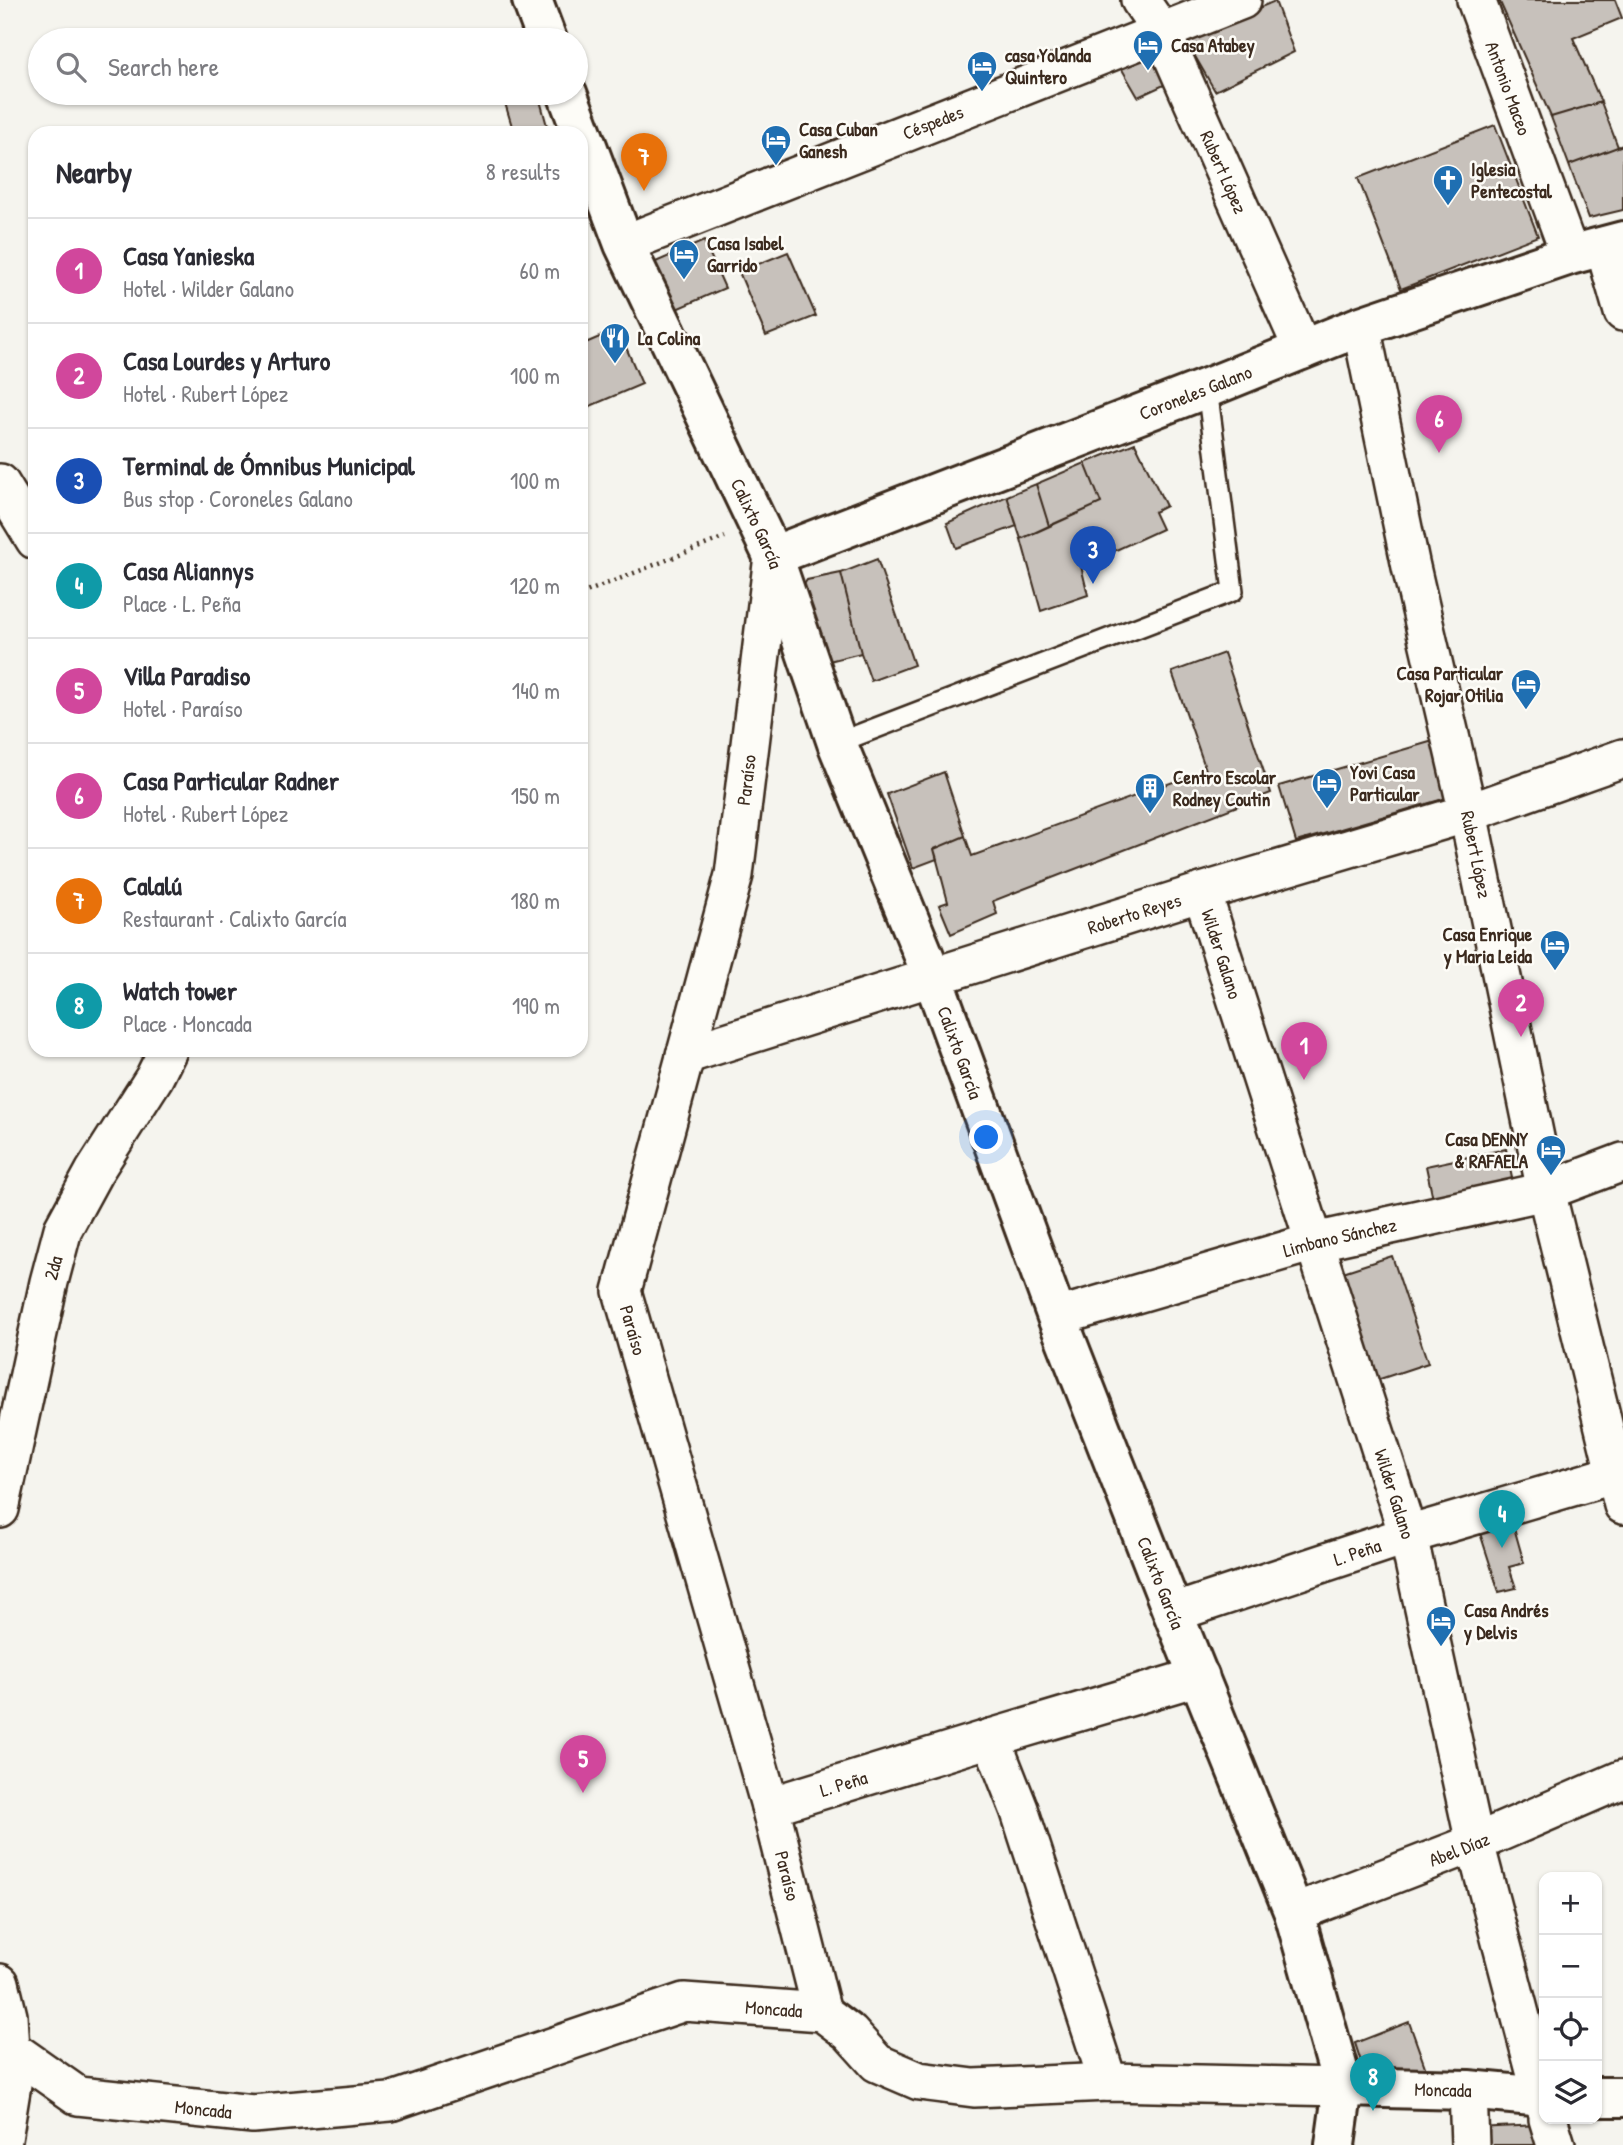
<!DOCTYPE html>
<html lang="en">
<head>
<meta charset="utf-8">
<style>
	body { margin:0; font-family:"Patrick Hand",sans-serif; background:#f7f7f7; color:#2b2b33 }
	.controls { position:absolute; right:21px; bottom:21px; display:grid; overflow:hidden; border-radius:14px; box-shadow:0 2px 5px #0004 }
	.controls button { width:63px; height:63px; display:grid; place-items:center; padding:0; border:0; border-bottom:2px solid #e1e1e2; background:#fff; color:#2b2b33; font:35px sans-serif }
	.you { position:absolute; left:987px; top:1138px; width:24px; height:24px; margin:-18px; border:5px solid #fff; border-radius:50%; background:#1a73e8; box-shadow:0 0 0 10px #1a73e833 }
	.badge { display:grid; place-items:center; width:46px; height:46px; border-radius:50%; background:#1a73e8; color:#fff; font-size:23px; font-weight:700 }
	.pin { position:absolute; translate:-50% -58px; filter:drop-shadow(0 2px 4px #0008) }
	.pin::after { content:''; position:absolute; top:37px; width:24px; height:21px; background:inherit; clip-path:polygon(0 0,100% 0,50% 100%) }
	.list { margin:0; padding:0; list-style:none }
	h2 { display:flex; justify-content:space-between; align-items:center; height:91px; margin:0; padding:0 28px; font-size:30px }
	h2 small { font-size:23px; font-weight:400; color:#7c7c81 }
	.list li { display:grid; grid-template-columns:46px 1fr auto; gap:21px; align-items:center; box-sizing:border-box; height:105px; padding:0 28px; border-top:2px solid #e1e1e2 }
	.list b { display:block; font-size:26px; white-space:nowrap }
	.list p { margin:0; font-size:23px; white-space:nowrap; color:#7c7c81 }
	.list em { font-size:23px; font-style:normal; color:#7c7c81 }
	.icon { flex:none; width:38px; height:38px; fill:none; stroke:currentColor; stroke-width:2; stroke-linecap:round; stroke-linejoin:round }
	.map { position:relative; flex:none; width:1623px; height:2145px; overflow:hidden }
	.search { position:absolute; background:#fff; box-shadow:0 2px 5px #0004; left:28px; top:28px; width:560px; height:77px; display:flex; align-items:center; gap:18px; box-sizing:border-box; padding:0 24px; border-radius:38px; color:#7c7c81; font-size:26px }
	.panel { position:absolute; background:#fff; box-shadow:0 2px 5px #0004; left:28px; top:126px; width:560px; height:931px; border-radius:21px }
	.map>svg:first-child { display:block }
</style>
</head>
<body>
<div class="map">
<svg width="1623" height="2145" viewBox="0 0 1623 2145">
	<rect width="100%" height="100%" fill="#f5f4ee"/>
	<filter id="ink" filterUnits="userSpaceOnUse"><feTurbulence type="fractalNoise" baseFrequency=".0143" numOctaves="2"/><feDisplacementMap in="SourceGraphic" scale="14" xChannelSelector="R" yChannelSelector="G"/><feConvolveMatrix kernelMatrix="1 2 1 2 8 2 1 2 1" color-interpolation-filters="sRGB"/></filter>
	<g filter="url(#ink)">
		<path fill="#c7c1bb" stroke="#3b2a1e" stroke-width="2" d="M 1499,0 L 1615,0 L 1622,18 L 1573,38 L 1601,102 L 1551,117 Z
			M 1275,1 L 1294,52 L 1215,91 L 1185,39 Z
			M 1159,46 L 1177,79 L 1138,97 L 1120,66 Z
			M 502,93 L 538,93 L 549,133 L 514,133 Z
			M 1601,102 L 1618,147 L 1569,165 L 1551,117 Z
			M 1495,125 L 1538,236 L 1401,289 L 1358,178 Z
			M 1623,145 L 1623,210 L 1589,218 L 1569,165 Z
			M 704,241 L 725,288 L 672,311 L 651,264 Z
			M 788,252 L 816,316 L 766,336 L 739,272 Z
			M 618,329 L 642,384 L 581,410 L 581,345 Z
			M 1135,443 L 1166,506 L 1154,512 L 1162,529 L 1081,566 L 1088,595 L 1041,611 L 1021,539 L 1101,503 L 1085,463 Z
			M 1085,463 L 1101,503 L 1049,526 L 1036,484 Z
			M 1036,484 L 1049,526 L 1021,539 L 1007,496 Z
			M 1007,496 L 1017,526 L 956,548 L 947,523 Z
			M 877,559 L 914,665 L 871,681 L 861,653 L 841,573 Z
			M 841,573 L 861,653 L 825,662 L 800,590 L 807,580 Z
			M 1224,653 L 1271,793 L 993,901 L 997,914 L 951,934 L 939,905 L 948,902 L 934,849 L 965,836 L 972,856 L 1206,770 L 1172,672 Z
			M 1440,739 L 1457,795 L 1296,842 L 1279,786 Z
			M 944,772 L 965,836 L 934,849 L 937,859 L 913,868 L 887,794 Z
			M 1506,1149 L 1514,1188 L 1434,1204 L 1426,1166 Z
			M 1392,1256 L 1428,1363 L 1377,1380 L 1340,1273 Z
			M 1513,1524 L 1524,1563 L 1509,1567 L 1516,1588 L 1499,1592 L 1480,1533 Z
			M 1409,2022 L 1429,2078 L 1367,2080 L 1355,2043 Z
			M 1540,2125 L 1544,2145 L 1480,2145 L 1476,2128 Z"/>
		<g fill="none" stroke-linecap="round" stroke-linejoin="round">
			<g stroke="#3b2a1e" stroke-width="24">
				<path id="lane" d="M 837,743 L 1233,591 L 1207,388"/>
			</g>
			<g stroke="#3b2a1e" stroke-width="42">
				<g id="street">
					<path id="s1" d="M 1140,0 L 1162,32 L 1303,350"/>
					<path id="s2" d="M 1476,0 L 1570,255"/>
					<path id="s3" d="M 624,244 L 1242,0"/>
					<path d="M 1604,246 L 1623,312"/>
					<path id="s4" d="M 1361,326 L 1411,567 L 1468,813 L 1546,1191 L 1623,1505"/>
					<path d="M 0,483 L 35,540"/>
					<path id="s5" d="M 773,556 L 734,875 L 622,1291 L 770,1806 L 822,2012"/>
					<path id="s6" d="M 1202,892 L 1408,1535 L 1475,1843 L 1544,2105"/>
					<path id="s7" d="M 685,1055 L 1202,892 L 1468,813 L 1623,758"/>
					<path id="s8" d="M 1057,1317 L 1314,1242 L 1546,1191 L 1623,1162"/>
					<path id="s9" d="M 0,1509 L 49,1282 L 63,1229 L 94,1172 L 154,1078 L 168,1050"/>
					<path id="s10" d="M 1173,1613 L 1408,1535 L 1623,1472"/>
					<path d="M 991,1738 L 1019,1809 L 1108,2082"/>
					<path id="s11" d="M 770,1806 L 991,1738 L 1200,1676"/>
					<path id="s12" d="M 1294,1913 L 1475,1843 L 1623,1779"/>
					<path d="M 0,1983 L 8,2016 L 12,2084 L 2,2145"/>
					<path id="s13" d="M 11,2049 L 78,2096 L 253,2114 L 390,2102 L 684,2002 L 822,2012 L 850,2033 L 877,2063 L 919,2081 L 974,2088 L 1108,2082 L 1343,2087"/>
					<path d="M 1468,2090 L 1470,2145"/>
					<path d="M 1548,2119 L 1556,2145"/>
				</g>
			</g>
			<g stroke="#3b2a1e" stroke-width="44">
				<g id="secondary">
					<path d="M 532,0 L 547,40"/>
					<path id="s14" d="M 567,93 L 624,244 L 773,556 L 837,743 L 933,978 L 1057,1317 L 1173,1613 L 1294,1913 L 1343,2087 L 1335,2145"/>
					<path id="s15" d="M 773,556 L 1207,388 L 1361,326 L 1570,255 L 1623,241"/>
					<path id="s16" d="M 1343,2087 L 1468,2090 L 1544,2097"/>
					<path d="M 1597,2097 L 1623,2097"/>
				</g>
			</g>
			<path stroke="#3b2a1e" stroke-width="4.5" stroke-dasharray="2 5" stroke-linecap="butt" d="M 581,594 L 725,537"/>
			<use href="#lane" stroke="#fdfcf7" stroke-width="19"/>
			<use href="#street" stroke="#fdfcf7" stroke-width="37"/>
			<use href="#secondary" stroke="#fdfcf7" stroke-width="38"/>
		</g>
	</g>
	<defs>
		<g id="hotel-pin" transform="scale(1.575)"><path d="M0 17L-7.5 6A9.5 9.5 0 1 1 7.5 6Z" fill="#1f6fb2" stroke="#fdfcf7"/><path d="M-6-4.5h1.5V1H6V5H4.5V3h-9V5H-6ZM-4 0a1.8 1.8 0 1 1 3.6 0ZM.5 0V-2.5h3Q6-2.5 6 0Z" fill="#fff"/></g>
		<g id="church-pin" transform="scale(1.575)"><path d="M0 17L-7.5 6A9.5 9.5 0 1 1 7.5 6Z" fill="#1f6fb2" stroke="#fdfcf7"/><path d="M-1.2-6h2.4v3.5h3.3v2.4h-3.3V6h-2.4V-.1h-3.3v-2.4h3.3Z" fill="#fff"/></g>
		<g id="restaurant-pin" transform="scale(1.575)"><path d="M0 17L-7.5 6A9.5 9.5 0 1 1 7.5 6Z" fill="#1f6fb2" stroke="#fdfcf7"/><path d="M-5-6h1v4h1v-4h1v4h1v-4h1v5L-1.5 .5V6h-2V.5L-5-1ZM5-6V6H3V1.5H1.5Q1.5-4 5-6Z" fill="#fff"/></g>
		<g id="building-pin" transform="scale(1.575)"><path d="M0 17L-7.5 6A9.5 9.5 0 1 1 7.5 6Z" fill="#1f6fb2" stroke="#fdfcf7"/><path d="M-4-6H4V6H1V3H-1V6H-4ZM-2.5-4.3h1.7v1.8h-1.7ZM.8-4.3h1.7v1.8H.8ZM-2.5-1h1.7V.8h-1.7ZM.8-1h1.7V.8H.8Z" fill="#fff"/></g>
	</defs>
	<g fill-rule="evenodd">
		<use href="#hotel-pin" x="1148" y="45"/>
		<use href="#hotel-pin" x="982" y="66"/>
		<use href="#hotel-pin" x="776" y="140"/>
		<use href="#church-pin" x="1448" y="180"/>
		<use href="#hotel-pin" x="684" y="254"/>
		<use href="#restaurant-pin" x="615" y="338"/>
		<use href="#hotel-pin" x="1526" y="684"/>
		<use href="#hotel-pin" x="1327" y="783"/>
		<use href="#building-pin" x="1150" y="788"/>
		<use href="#hotel-pin" x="1555" y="945"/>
		<use href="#hotel-pin" x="1551" y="1150"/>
		<use href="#hotel-pin" x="1441" y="1621"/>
	</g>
	<g text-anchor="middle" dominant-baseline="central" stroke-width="5" stroke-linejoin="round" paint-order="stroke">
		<g font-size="19" font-weight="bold" fill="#3b2a1e" stroke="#fdfcf7" text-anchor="start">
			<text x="1171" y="45">Casa Atabey</text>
			<text x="1005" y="55">casa Yolanda<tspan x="1005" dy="22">Quintero</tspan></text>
			<text x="799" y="129">Casa Cuban<tspan x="799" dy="22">Ganesh</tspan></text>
			<text x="1471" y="169">Iglesia<tspan x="1471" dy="22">Pentecostal</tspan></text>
			<text x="707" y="243">Casa Isabel<tspan x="707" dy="22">Garrido</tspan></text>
			<text x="638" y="338">La Colina</text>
			<text x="1503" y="673" text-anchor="end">Casa Particular<tspan x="1503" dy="22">Rojar Otilia</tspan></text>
			<text x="1350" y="772">Yovi Casa<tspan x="1350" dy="22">Particular</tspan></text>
			<text x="1173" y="777">Centro Escolar<tspan x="1173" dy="22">Rodney Coutin</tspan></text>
			<text x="1532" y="934" text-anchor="end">Casa Enrique<tspan x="1532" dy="22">y Maria Leida</tspan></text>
			<text x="1528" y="1139" text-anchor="end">Casa DENNY<tspan x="1528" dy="22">&amp; RAFAELA</tspan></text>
			<text x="1464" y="1610">Casa Andrés<tspan x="1464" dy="22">y Delvis</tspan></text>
		</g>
		<g font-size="19" fill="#3b2a1e" stroke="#fdfcf7">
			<text stroke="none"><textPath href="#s2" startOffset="94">Antonio Maceo</textPath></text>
			<text stroke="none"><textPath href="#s3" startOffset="332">Céspedes</textPath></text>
			<text stroke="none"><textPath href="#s1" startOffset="192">Rubert López</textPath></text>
			<text stroke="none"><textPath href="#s15" startOffset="453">Coroneles Galano</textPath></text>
			<text stroke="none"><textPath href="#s14" startOffset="471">Calixto García</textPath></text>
			<text transform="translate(746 780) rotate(-83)">Paraíso</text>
			<text stroke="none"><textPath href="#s4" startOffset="541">Rubert López</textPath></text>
			<text stroke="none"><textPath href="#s7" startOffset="471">Roberto Reyes</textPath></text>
			<text stroke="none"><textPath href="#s6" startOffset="65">Wilder Galano</textPath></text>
			<text stroke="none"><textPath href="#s14" startOffset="1038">Calixto García</textPath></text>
			<text stroke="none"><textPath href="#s8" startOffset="294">Limbano Sánchez</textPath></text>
			<text stroke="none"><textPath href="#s9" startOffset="247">2da</textPath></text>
			<text stroke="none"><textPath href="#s5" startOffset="793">Paraíso</textPath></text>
			<text stroke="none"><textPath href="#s6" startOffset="632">Wilder Galano</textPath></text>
			<text stroke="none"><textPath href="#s10" startOffset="194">L. Peña</textPath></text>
			<text stroke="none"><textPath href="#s14" startOffset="1605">Calixto García</textPath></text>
			<text stroke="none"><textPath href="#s11" startOffset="77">L. Peña</textPath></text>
			<text stroke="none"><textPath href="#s12" startOffset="177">Abel Díaz</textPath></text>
			<text stroke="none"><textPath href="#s5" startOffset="1360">Paraíso</textPath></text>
			<text stroke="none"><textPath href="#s13" startOffset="796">Moncada</textPath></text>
			<text stroke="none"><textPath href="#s16" startOffset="100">Moncada</textPath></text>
			<text stroke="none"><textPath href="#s13" startOffset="208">Moncada</textPath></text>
		</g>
	</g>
</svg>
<div class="controls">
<button>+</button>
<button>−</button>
<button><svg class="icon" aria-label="locate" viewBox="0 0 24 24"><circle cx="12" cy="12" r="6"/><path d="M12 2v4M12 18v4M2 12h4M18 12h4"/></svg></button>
<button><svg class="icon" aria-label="layers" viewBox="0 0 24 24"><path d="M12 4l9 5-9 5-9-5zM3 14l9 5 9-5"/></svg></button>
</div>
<div class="you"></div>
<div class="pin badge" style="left:1304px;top:1080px;background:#d1479c">1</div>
<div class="pin badge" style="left:1521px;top:1037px;background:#d1479c">2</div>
<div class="pin badge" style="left:1093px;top:584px;background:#1a4fb4">3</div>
<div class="pin badge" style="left:1502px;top:1548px;background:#0f9aa8">4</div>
<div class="pin badge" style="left:583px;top:1793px;background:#d1479c">5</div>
<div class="pin badge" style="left:1439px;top:453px;background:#d1479c">6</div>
<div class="pin badge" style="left:644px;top:191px;background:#e8710a">7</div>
<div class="pin badge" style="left:1373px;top:2111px;background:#0f9aa8">8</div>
<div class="search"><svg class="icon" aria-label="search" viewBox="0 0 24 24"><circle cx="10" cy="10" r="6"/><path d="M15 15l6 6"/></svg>Search here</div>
<section class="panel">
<h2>Nearby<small>8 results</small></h2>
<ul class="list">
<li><span class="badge" style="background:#d1479c">1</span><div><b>Casa Yanieska</b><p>Hotel · Wilder Galano</p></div><em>60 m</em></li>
<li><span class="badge" style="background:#d1479c">2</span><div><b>Casa Lourdes y Arturo</b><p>Hotel · Rubert López</p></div><em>100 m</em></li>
<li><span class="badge" style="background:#1a4fb4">3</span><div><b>Terminal de Ómnibus Municipal</b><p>Bus stop · Coroneles Galano</p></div><em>100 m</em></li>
<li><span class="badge" style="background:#0f9aa8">4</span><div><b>Casa Aliannys</b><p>Place · L. Peña</p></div><em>120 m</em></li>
<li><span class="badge" style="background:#d1479c">5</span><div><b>Villa Paradiso</b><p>Hotel · Paraíso</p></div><em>140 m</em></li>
<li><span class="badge" style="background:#d1479c">6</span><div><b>Casa Particular Radner</b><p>Hotel · Rubert López</p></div><em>150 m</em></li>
<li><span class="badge" style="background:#e8710a">7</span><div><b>Calalú</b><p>Restaurant · Calixto García</p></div><em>180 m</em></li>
<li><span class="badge" style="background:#0f9aa8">8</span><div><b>Watch tower</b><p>Place · Moncada</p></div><em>190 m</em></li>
</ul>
</section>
</div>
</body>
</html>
